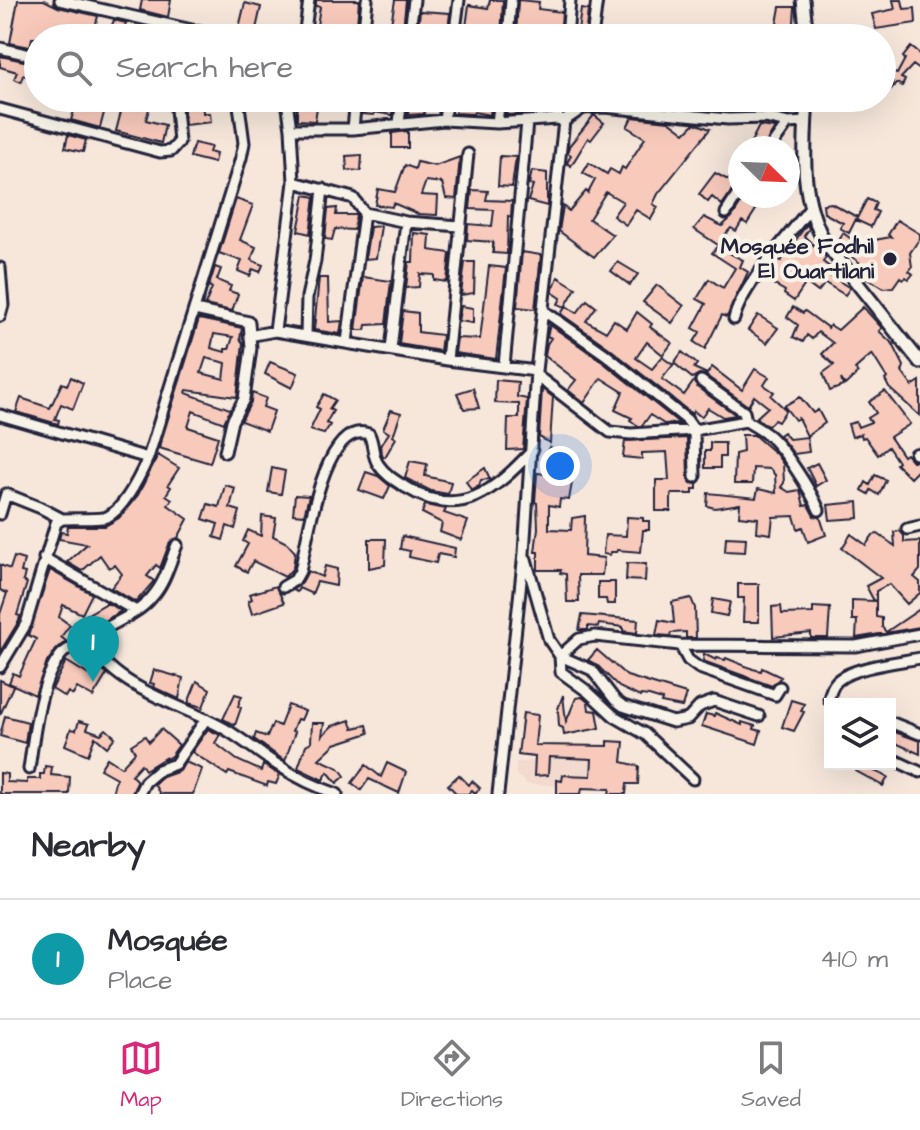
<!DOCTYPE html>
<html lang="en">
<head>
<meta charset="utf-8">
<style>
	body { margin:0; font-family:"Architects Daughter",sans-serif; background:#f7f7f7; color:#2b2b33 }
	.controls { position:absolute; right:24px; bottom:24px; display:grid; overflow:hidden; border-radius:0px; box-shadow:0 8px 32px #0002 }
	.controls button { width:72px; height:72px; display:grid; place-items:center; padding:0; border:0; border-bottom:2px solid #e1e1e2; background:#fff; color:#2b2b33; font:40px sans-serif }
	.compass { position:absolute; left:728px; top:136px; width:72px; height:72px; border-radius:50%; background:#fff; box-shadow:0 8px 32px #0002; rotate:113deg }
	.you { position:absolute; left:560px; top:466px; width:28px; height:28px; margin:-20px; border:6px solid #fff; border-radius:50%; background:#1a73e8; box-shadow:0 0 0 12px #1a73e833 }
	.badge { display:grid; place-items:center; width:52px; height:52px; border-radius:50%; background:#db2777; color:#fff; font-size:26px; font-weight:700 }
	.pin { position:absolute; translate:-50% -66px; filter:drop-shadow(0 2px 4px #0008) }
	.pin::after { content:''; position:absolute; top:42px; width:28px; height:24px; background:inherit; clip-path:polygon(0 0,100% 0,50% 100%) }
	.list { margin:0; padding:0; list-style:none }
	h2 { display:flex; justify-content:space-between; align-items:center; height:104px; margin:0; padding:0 32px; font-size:34px }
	h2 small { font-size:26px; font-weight:400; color:#7c7c81 }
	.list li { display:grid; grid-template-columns:52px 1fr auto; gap:24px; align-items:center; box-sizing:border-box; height:120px; padding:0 32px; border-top:2px solid #e1e1e2 }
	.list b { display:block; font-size:30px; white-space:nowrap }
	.list p { margin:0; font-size:26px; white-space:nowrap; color:#7c7c81 }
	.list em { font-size:26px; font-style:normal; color:#7c7c81 }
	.icon { flex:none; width:44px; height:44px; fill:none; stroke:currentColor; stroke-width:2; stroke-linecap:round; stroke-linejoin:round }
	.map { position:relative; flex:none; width:920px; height:794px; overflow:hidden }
	.search { position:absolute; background:#fff; box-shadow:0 8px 32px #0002; left:24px; right:24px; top:24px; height:88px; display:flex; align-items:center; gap:20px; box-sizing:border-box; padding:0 28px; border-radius:44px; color:#7c7c81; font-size:30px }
	.sheet { height:224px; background:#fff }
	nav { display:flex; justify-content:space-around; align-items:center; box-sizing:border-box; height:112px; border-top:2px solid #e1e1e2; background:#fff; font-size:22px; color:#7c7c81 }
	nav a { display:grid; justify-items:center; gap:4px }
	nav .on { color:#db2777 }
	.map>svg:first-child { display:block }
</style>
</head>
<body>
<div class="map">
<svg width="920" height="794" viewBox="0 0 920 794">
	<rect width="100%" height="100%" fill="#f7e7db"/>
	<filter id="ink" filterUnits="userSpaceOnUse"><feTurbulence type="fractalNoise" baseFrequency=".0125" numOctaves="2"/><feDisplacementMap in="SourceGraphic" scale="16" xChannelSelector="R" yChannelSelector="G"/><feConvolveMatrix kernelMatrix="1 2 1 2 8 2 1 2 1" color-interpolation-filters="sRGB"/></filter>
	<g filter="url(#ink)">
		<path fill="#f3dacf" d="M 536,745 L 605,746 L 602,789 L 527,784 L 516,775 L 516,762 L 535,761 Z"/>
		<path fill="#f8cabc" stroke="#22223b" stroke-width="2" fill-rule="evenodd" d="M 18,0 L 44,0 L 58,7 L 98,16 L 92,38 L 85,35 L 86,30 L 65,24 L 62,38 L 32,38 L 30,47 L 10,43 Z
			M 142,0 L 171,0 L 168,17 L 140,10 Z
			M 316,0 L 359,0 L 356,38 L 333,34 L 333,38 L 315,38 L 320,7 L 316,6 Z
			M 395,0 L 406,0 L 402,38 L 371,38 L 372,27 L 390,30 Z
			M 490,0 L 503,0 L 501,38 L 487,37 L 488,29 L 466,27 L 469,5 L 488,8 Z
			M 518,0 L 539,2 L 538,9 L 562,12 L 560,38 L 516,38 Z
			M 893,0 L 902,0 L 904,9 L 915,8 L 916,23 L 876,29 L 872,14 L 895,9 Z
			M 245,3 L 261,7 L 254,38 L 237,36 Z
			M 780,7 L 795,7 L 793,38 L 778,38 L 776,29 Z
			M 581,9 L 588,10 L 585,38 L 577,38 Z
			M 420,11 L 450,13 L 447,38 L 417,38 Z
			M 114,20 L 126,23 L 121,38 L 107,38 Z
			M 911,47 L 920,54 L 920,70 L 913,65 L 901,78 L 905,80 L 902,86 L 897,83 L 892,88 L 893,82 L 888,79 L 891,72 L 897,74 L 905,59 L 903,57 Z
			M 0,56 L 38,64 L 38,79 L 23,75 L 21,82 L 14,79 L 17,72 L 0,67 Z
			M 95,98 L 152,98 L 146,120 L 165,125 L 161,143 L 116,131 L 121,112 L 118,112 L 119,107 L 94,100 Z
			M 183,98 L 202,98 L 203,113 L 210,113 L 211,122 L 185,125 Z
			M 363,98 L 394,98 L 392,115 L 374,112 L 374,115 L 362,114 Z
			M 411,98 L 427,98 L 424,114 L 408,115 Z
			M 458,98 L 492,98 L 490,115 L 474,112 L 473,114 L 455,113 Z
			M 507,98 L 553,98 L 551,112 L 509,115 L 506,114 Z
			M 77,102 L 105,109 L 100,128 L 71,120 Z
			M 297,105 L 317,107 L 315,121 L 297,120 Z
			M 594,115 L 604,123 L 591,140 L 588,138 L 571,166 L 567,163 L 571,155 L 568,153 L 569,146 Z
			M 632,117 L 669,121 L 685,133 L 695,123 L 710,129 L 658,194 L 653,204 L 658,207 L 651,219 L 636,210 L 626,225 L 613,216 L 623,202 L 606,192 L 589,219 L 613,235 L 594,257 L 559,231 L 563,206 L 569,211 L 586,191 L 588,193 L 595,180 L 583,173 L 589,163 L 607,174 L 610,169 L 619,174 L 622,167 L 625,169 L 645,138 L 627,127 Z
			M 759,126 L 775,128 L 763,148 L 748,148 Z
			M 408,131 L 408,148 L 392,148 L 392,133 Z
			M 68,135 L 86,140 L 83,152 L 65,148 Z
			M 194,143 L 211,147 L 209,152 L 216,154 L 214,163 L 190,157 Z
			M 362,155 L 361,171 L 347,170 L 346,156 Z
			M 500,156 L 516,157 L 512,187 L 498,186 Z
			M 460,157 L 456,199 L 446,198 L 442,183 L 426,181 L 421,195 L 438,196 L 437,215 L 418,214 L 393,203 L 392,207 L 375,205 L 378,189 L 395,192 L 405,165 L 415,169 L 417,162 L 435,166 Z
			M 532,171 L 547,173 L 547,206 L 528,201 L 533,185 L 529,184 Z
			M 715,173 L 728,180 L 731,176 L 738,182 L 722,205 L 712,197 L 708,202 L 699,194 Z
			M 472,190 L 488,191 L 486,200 L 512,201 L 511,217 L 508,216 L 507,254 L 493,253 L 493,242 L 467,240 L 468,224 L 492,226 L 494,210 L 470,209 Z
			M 305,195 L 315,197 L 310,234 L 298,231 Z
			M 236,199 L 253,205 L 240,240 L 256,247 L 251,260 L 263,265 L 260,272 L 253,269 L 250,276 L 238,271 L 242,261 L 219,253 Z
			M 867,199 L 876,203 L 873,210 L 878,212 L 871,227 L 856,220 Z
			M 743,200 L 757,208 L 747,224 L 742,221 L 736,231 L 731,228 L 722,238 L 732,245 L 727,252 L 743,260 L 740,267 L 748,272 L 728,315 L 726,317 L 722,315 L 705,349 L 694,342 L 700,332 L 693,328 L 706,304 L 697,299 L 709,279 L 723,288 L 735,268 L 712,253 L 718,245 L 694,229 L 704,217 L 722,226 L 732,217 Z
			M 831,203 L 857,217 L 849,233 L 840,228 L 843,223 L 824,213 L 823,204 Z
			M 337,208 L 336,215 L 356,215 L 354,230 L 335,229 L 332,240 L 325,239 L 328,209 Z
			M 897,220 L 920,234 L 920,238 L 910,253 L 912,267 L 909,271 L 913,274 L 909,279 L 906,277 L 903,280 L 900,277 L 893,287 L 884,288 L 864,276 L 865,267 L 837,245 L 843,233 L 868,251 L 875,240 L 891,237 L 888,235 Z
			M 807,224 L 809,229 L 804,236 L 826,257 L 823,262 L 835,271 L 831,276 L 850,288 L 845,295 L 825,283 L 818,292 L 806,283 L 794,301 L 784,294 L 785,291 L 766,280 L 778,260 L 781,261 Z
			M 381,226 L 376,258 L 365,259 L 370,227 Z
			M 414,233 L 430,235 L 429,250 L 450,253 L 447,282 L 434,280 L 434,275 L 420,274 L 419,287 L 406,288 L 409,262 L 413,262 Z
			M 522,252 L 541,255 L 535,309 L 517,307 Z
			M 465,262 L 475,262 L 474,293 L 461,295 Z
			M 618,262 L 638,274 L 630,285 L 611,271 Z
			M 489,266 L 506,268 L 496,359 L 455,353 L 457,338 L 480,339 Z
			M 215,267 L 221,269 L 217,280 L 231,286 L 229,291 L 238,294 L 232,311 L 205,305 L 212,288 L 209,286 Z
			M 363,277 L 391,281 L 386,324 L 366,325 L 365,330 L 356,330 Z
			M 558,277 L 576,288 L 565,307 L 558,304 L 561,298 L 552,292 Z
			M 319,278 L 328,278 L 329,322 L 342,321 L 340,334 L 314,330 Z
			M 657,285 L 684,306 L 672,323 L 643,302 Z
			M 587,300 L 596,307 L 586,321 L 606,332 L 614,320 L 627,329 L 637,312 L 652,324 L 650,327 L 672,343 L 663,355 L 647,342 L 636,358 L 652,369 L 662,357 L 673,365 L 662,379 L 666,382 L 684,395 L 694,381 L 697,387 L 736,415 L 723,417 L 708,408 L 701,417 L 694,411 L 692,414 L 609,348 L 561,314 L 566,306 L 577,313 Z
			M 461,306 L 473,308 L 473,323 L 458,321 Z
			M 793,307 L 803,313 L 805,311 L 828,328 L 830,325 L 838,330 L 863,307 L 882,328 L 879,331 L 893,344 L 904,366 L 902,372 L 912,386 L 920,381 L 920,416 L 889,388 L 885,380 L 887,378 L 872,354 L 855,369 L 858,373 L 845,385 L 841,379 L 843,386 L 830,391 L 823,373 L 834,365 L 822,354 L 833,343 L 818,332 L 812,339 L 807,335 L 803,342 L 793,337 L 798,325 L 787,317 Z
			M 403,311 L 418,313 L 418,332 L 442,335 L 440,351 L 399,344 Z
			M 758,315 L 778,328 L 767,343 L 748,330 Z
			M 199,319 L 242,328 L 240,339 L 243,343 L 237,397 L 187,390 L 186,393 L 230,409 L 224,423 L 193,411 L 188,427 L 218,437 L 210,463 L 159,448 ZM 214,334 L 233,337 L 229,349 L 225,349 L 225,352 L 211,348 ZM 206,358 L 226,363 L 224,379 L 201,373 Z
			M 550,325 L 600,360 L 679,423 L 664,424 L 650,415 L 642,426 L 638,426 L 630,420 L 632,418 L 615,410 L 623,392 L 601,378 L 584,403 L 568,390 L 576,380 L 545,356 L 547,344 L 551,338 L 547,336 Z
			M 682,352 L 697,364 L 694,368 L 707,374 L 712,367 L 742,390 L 755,369 L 769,377 L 764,385 L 774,392 L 771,396 L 786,410 L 778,422 L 774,420 L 768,426 L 756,418 L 768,407 L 754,396 L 748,406 L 705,375 L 699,374 L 692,378 L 674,363 Z
			M 270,362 L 298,373 L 292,388 L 265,374 Z
			M 71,377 L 83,383 L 73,409 L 61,404 L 55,419 L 59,420 L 58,424 L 16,412 L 21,398 L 50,408 L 62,383 L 67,385 Z
			M 496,380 L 518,382 L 517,397 L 527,399 L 523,449 L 507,450 L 508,418 L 519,418 L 519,404 L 495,403 Z
			M 473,388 L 479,408 L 464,409 L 457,393 Z
			M 542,389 L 553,397 L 550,443 L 539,437 Z
			M 885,391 L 910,424 L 890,437 L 903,456 L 906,454 L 912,461 L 920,461 L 920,468 L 910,478 L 896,464 L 898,462 L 888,447 L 878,455 L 865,437 L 862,438 L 861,434 L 852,437 L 848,424 L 856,422 L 858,427 L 871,422 L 868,418 L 876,413 L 869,402 Z
			M 252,393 L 266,398 L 263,407 L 274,411 L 267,431 L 241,421 L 251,402 Z
			M 324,394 L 335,400 L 329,409 L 333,411 L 326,423 L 330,425 L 324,434 L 310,430 L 320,409 L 316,407 Z
			M 800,397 L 813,413 L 818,410 L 825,423 L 807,436 L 798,418 L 795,420 L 784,406 Z
			M 391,410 L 401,413 L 393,436 L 396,438 L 385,457 L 383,457 L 380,446 L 389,433 L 383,429 Z
			M 783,432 L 789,439 L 807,437 L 809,452 L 794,454 L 779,435 Z
			M 742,435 L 754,435 L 776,454 L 783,464 L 784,483 L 781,487 L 789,492 L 800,490 L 804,506 L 808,505 L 814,516 L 820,517 L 826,535 L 808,542 L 803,527 L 798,529 L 794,516 L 773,517 L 771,534 L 757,532 L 758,518 L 739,516 L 740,504 L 715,508 L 707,506 L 708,493 L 756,498 L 758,489 L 776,493 L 775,475 L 770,469 L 753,468 L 752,484 L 734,484 L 735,454 L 743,452 Z
			M 687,438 L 688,478 L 691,483 L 697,484 L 697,489 L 693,489 L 693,494 L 671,494 L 671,511 L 656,511 L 656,480 L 669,480 L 667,452 L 642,453 L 642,459 L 623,457 L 625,441 Z
			M 710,443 L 725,443 L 725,457 L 720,457 L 720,468 L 705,468 L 705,451 L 710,451 Z
			M 549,447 L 570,454 L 562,475 L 573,477 L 569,500 L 560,499 L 559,507 L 549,505 L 549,529 L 571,530 L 572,518 L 585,516 L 584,556 L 604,558 L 602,575 L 578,575 L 579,602 L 567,602 L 566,574 L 560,573 L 561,570 L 538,570 L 538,552 L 535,552 L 538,528 L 537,503 L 535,502 L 537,473 L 552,475 L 555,463 L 544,459 Z
			M 158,455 L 179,468 L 168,485 L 171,487 L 166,495 L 172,499 L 168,505 L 188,519 L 178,538 L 170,542 L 160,568 L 156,565 L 147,576 L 154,581 L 136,602 L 111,588 L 122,574 L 115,565 L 109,568 L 100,555 L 82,571 L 67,562 L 87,544 L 59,539 L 61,532 L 67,533 L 68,526 L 105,526 L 119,518 L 138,495 Z
			M 410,461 L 427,464 L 425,476 L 451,482 L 448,494 L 431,491 L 405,478 Z
			M 817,463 L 826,480 L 816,486 L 807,468 Z
			M 272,468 L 285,471 L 281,494 L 268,492 Z
			M 485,468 L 490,479 L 481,480 L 479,486 L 471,490 L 466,481 Z
			M 366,472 L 378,476 L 390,486 L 384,499 L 359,490 Z
			M 875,475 L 886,480 L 879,495 L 871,490 L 869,494 L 862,490 L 866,482 L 870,485 Z
			M 225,485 L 235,488 L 230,508 L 240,511 L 235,529 L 227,526 L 223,540 L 214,537 L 218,524 L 203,519 L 208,504 L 219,507 Z
			M 295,495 L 309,496 L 304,515 L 293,514 Z
			M 858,502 L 859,518 L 830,520 L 828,505 Z
			M 425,505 L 446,509 L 444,513 L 468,521 L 461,540 L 440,532 L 442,523 L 422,513 Z
			M 262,516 L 276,518 L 273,536 L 287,543 L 295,552 L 293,568 L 285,577 L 253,561 L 247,572 L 236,566 L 248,544 L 243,541 L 248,530 L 261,536 Z
			M 627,517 L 643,518 L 643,521 L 649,521 L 649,530 L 643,530 L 641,552 L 617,550 L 617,552 L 611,552 L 610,555 L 603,554 L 605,535 L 626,536 Z
			M 900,531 L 904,536 L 904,542 L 920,541 L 920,570 L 914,577 L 920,582 L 920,593 L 907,604 L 889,584 L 876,591 L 876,617 L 882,618 L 882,627 L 886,632 L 920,609 L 920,627 L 856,638 L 857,620 L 852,620 L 852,600 L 874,601 L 866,586 L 881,578 L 842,548 L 851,534 L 866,545 L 873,535 L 878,534 L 895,546 L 894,532 Z
			M 402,536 L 455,548 L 454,557 L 438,554 L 436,563 L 409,557 L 410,551 L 400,549 Z
			M 726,537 L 746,538 L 745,552 L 725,551 Z
			M 369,539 L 386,539 L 385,565 L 369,568 Z
			M 14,557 L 24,560 L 21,572 L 25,573 L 23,581 L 27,583 L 17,615 L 20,616 L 19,621 L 0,652 L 0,614 L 7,593 L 0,590 L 0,565 L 10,569 Z
			M 627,563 L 646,564 L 645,581 L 626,580 Z
			M 325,566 L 337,569 L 336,586 L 317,582 L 312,594 L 299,588 L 297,592 L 292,590 L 301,584 L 308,571 L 322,577 Z
			M 50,570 L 92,594 L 82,614 L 63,605 L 59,617 L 70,625 L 61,637 L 66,641 L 56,650 L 47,662 L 35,695 L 9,683 L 13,673 L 19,676 L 36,639 L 28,635 Z
			M 598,582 L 615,582 L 615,604 L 607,604 L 606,599 L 598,599 Z
			M 738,584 L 759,584 L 759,622 L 743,622 L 744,598 L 738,598 Z
			M 276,586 L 284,603 L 252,614 L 248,601 L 252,599 L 250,594 Z
			M 691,598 L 695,608 L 696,638 L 686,638 L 686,632 L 671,633 L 670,636 L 656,635 L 659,620 L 674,623 L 672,602 Z
			M 713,599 L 730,602 L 727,616 L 711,613 Z
			M 107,603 L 121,611 L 83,633 L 76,621 Z
			M 781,606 L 782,614 L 813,613 L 813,607 L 830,608 L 828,638 L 811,638 L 811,633 L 773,637 L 772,607 Z
			M 582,615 L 638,620 L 637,633 L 623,631 L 623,627 L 599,624 L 598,627 L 588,626 L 588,630 L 579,630 Z
			M 597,650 L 627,676 L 686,694 L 682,707 L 661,703 L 662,700 L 649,696 L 641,695 L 640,697 L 619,687 L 597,665 L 588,660 Z
			M 704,654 L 716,660 L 717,658 L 725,660 L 726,658 L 753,669 L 761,671 L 762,668 L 781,677 L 772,686 L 703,661 Z
			M 66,661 L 89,675 L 94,666 L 107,674 L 93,697 L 77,688 L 73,695 L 68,692 L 65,697 L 52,689 Z
			M 154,670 L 183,678 L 179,699 L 153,687 L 154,684 L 150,683 Z
			M 0,680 L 13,686 L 0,715 Z
			M 197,681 L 210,689 L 203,707 L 188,703 Z
			M 235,694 L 242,696 L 238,706 L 241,708 L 235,725 L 223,719 Z
			M 563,695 L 566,722 L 576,698 L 582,697 L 588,702 L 589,710 L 597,711 L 600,728 L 564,735 L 563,728 L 559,726 L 558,709 Z
			M 791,700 L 804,704 L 801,711 L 804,712 L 794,731 L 782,727 Z
			M 288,705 L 305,711 L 301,720 L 297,719 L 292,731 L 295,732 L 285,761 L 254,739 L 256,733 L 267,737 L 273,723 L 280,726 Z
			M 523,713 L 538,715 L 535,745 L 608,746 L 608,741 L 624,742 L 622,762 L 639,766 L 638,784 L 627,784 L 626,794 L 609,794 L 610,789 L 582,788 L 581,794 L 557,794 L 557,780 L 562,781 L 563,775 L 591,776 L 592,759 L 549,757 L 548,775 L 534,776 L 535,757 L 518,755 Z
			M 715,713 L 742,725 L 742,722 L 755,726 L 754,729 L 761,731 L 757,744 L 702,726 L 706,714 L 714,716 Z
			M 5,716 L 28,722 L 25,743 L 0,736 Z
			M 350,720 L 353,728 L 367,725 L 369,733 L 335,744 L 319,759 L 339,768 L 345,776 L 337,783 L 328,772 L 323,780 L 298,768 L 306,745 L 311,742 L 312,723 L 324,723 L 322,736 L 332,726 Z
			M 79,721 L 89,724 L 87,729 L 101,734 L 106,729 L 115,737 L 107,747 L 95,737 L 88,755 L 65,745 L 71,729 L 76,730 Z
			M 161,729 L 179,745 L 171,756 L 164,760 L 166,757 L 145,770 L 141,764 L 131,775 L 137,781 L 132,794 L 112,794 L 116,778 L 100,769 L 107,758 L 121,767 L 135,752 L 131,745 L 145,736 L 149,742 Z
			M 208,729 L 220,735 L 215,743 L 237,760 L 261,771 L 263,765 L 280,775 L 276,784 L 268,782 L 267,786 L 229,772 L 227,775 L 192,752 Z
			M 895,732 L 920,741 L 920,754 L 891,741 Z
			M 185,762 L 202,769 L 193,794 L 160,794 L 154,784 L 163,777 L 180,771 Z
			M 387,763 L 406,772 L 399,793 L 369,779 L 361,790 L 352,783 L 366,765 L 381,777 Z
			M 859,764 L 888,777 L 883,786 L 856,771 Z
			M 45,766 L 52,767 L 51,775 L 70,777 L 69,794 L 0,794 L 0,773 L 7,774 L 7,782 L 27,783 L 27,779 L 40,779 L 40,774 L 44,774 Z
			M 459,775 L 469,785 L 472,781 L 480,788 L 475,793 L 472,790 L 468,794 L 457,794 L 448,785 Z"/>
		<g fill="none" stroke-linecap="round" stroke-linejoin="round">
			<g stroke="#22223b" stroke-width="15">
				<path id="minor" d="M 60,0 L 227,38
					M 162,23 L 164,38
					M 304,38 L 309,0
					M 363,38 L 367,0
					M 409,38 L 414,0
					M 454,38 L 459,0
					M 508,38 L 511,0
					M 567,38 L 570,0
					M 592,38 L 597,0
					M 0,48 L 38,57
					M 291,98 L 288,108 L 291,129
					M 0,109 L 160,152 L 171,151 L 179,142 L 175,98
					M 557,119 L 561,98
					M 444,120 L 447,98
					M 399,123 L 402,98
					M 497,123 L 500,98
					M 353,129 L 356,98
					M 770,148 L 788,123
					M 294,182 L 353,198 L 364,213 L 406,222 L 460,226
					M 726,213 L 740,191
					M 0,268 L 3,305 L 0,316
					M 195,310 L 249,322 L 251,348 L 244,399 L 232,421 L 225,452
					M 544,311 L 605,354 L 687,420 L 694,430 L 695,477
					M 734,319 C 741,287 789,236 810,208
					M 275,331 L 294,182 L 291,129 L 353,129 L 444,120 L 497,123 L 557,119 L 564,121
					M 306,335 L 307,297 L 315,261 L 323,189
					M 249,336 L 275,331 L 447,360 L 536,371
					M 347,342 L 364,213
					M 391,349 L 406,222
					M 447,360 L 468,154
					M 504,366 L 527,122
					M 536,375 L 610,432 L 631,434 L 694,430 L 746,421 C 753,425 761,430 768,435 C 784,448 811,491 819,510
					M 701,381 L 744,412 L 746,421
					M 0,415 L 148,458
					M 915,454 L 920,453
					M 0,514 L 6,494 L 41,508 L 62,519
					M 907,529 L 920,526
					M 44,558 L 136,611
					M 526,559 L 549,640 L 560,656 L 579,639 L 595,636 L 680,645 L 856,646 L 920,634
					M 283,587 L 295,580 L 300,571 C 307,543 323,418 369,434 C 374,444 372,455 378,464 C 385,475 396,481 407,488 C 460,521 495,490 532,451
					M 88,639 C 108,624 136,617 152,597 C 165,583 170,562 177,545
					M 680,645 L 688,660 L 699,668 L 775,695 L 780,687
					M 0,667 L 26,624 L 56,523 L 62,519 C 72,518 99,520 107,517 C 125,508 140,476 148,458 L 241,158 L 244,143 L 238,98
					M 833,704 L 829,699 C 830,693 832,686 837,681 C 852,667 899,662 920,658
					M 890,722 L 920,734
					M 890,758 L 920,772
					M 29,769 C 34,736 39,681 61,655 C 67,648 79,644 88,639 C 113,689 180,703 225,729 C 244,740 262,756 281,767 C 299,779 317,787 337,794
					M 693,779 L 645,734 L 614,716 L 587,691 L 561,672 L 560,656 L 592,670 L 615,700 L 623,706 L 673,722 L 688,719 L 700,706 L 714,701 L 759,716
					M 139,794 L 145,782 L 159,770 L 175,764 L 206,719
					M 498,794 L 524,553 L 536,371 L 564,121 L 583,108 L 604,107 L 728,119 L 766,118 L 788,123 L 806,122"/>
			</g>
			<g stroke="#22223b" stroke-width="17">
				<path id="major" d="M 803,0 L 807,38
					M 807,98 C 804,149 799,198 826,244 L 920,362"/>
			</g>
			<use href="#minor" stroke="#f7f3e8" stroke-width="9"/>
			<use href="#major" stroke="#f7f3e8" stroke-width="11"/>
		</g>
	</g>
	<circle fill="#22223b" stroke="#f7f3e8" stroke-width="3" cx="890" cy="259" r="8"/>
	<g text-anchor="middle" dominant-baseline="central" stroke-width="8" stroke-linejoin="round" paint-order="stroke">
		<g font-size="22" font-weight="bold" fill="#22223b" stroke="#f7f3e8" text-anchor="end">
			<text x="874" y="246">Mosquée Fodhil<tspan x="874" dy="25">El Ouartilani</tspan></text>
		</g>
	</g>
</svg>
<div class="controls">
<button><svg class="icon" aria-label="layers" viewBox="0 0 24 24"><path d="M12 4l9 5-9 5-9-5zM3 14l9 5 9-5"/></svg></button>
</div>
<svg class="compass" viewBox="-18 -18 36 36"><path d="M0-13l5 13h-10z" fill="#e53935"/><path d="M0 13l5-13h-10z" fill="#7c7c81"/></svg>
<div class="you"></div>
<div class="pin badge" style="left:93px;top:682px;background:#0f9aa8">1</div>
<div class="search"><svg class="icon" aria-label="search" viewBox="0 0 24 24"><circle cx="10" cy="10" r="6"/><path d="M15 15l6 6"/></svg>Search here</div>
</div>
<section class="sheet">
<h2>Nearby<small></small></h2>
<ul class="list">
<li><span class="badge" style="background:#0f9aa8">1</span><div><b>Mosquée</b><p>Place</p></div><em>410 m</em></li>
</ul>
</section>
<nav>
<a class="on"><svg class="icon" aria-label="map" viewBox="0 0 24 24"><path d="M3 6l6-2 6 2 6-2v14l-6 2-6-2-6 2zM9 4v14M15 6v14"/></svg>Map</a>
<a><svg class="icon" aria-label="directions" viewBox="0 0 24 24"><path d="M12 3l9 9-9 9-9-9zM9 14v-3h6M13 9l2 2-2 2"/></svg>Directions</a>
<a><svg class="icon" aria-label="saved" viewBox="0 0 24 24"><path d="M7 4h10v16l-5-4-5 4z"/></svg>Saved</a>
</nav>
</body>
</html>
